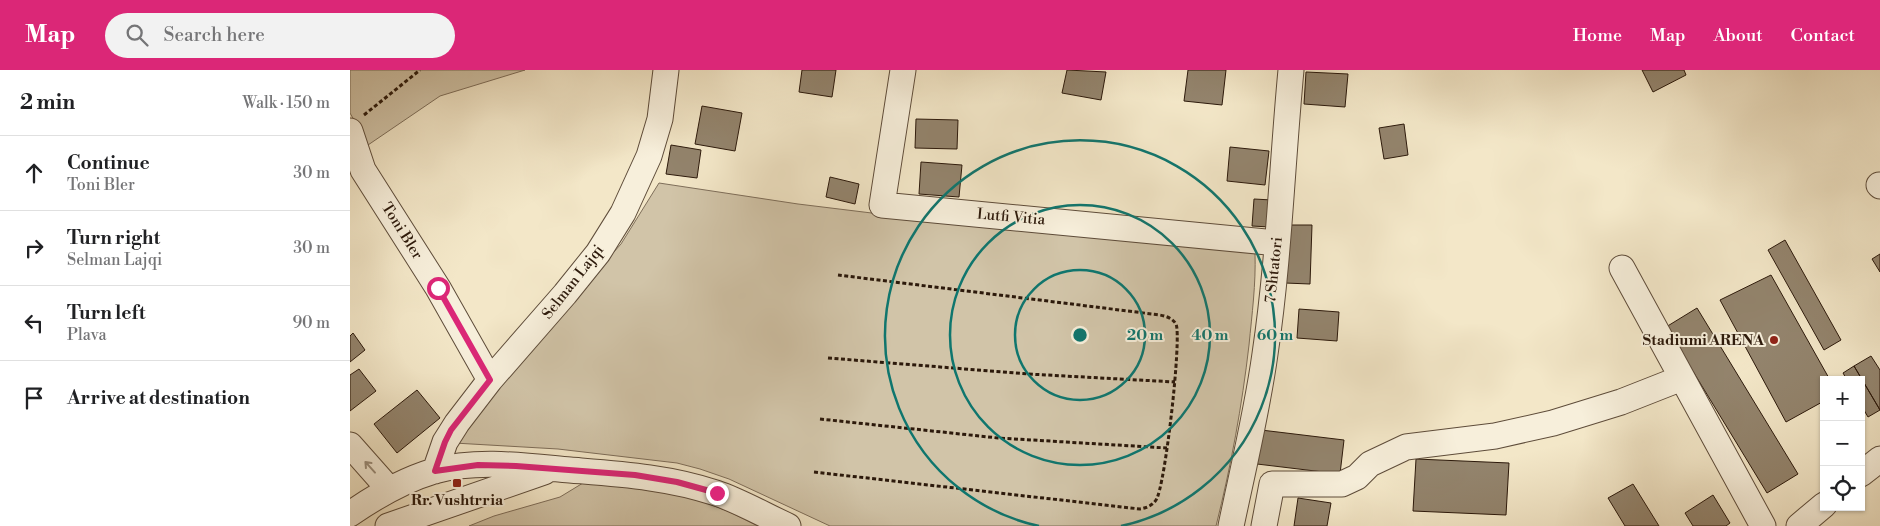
<!DOCTYPE html>
<html lang="en">
<head>
<meta charset="utf-8">
<style>
	body { margin:0; font-family:"Libre Bodoni",serif; background:#f2f2f2; color:#202124 }
	.controls { position:absolute; right:15px; bottom:15px; display:grid; overflow:hidden; border-radius:0px; box-shadow:0 1px 4px #0004 }
	.controls button { width:45px; height:45px; display:grid; place-items:center; padding:0; border:0; border-bottom:1px solid #e0e0e0; background:#fff; color:#202124; font:25px sans-serif }
	.stop { position:absolute; width:15px; height:15px; margin:-11px; border:4px solid #db2777; border-radius:50%; background:#fff }
	.stop.end { background:#db2777; border-color:#fff; box-shadow:0 1px 5px #0008 }
	.list { margin:0; padding:0; list-style:none }
	h2 { display:flex; justify-content:space-between; align-items:center; height:65px; margin:0; padding:0 20px; font-size:21px }
	h2 small { font-size:16px; font-weight:400; color:#757577 }
	.list li { display:grid; grid-template-columns:32px 1fr auto; gap:15px; align-items:center; box-sizing:border-box; height:75px; padding:0 20px; border-top:1px solid #e0e0e0 }
	.list b { display:block; font-size:19px; white-space:nowrap }
	.list p { margin:0; font-size:16px; white-space:nowrap; color:#757577 }
	.list em { font-size:16px; font-style:normal; color:#757577 }
	.icon { flex:none; width:28px; height:28px; fill:none; stroke:currentColor; stroke-width:2; stroke-linecap:round; stroke-linejoin:round }
	.map { position:relative; flex:none; width:1530px; height:456px; overflow:hidden }
	header { display:flex; align-items:center; gap:30px; box-sizing:border-box; height:70px; padding:0 25px; background:#db2777; color:#fff }
	header strong { font-size:24px }
	nav { display:flex; gap:28px; margin-inline-start:auto; font-size:18px }
	.search { width:350px; height:45px; background:#f2f2f2; display:flex; align-items:center; gap:12px; box-sizing:border-box; padding:0 18px; border-radius:28px; color:#757577; font-size:19px }
	main { display:flex }
	aside { flex:1; background:#fff }
	.map>svg:first-child { display:block }
</style>
</head>
<body>
<header>
<strong>Map</strong>
<div class="search"><svg class="icon" aria-label="search" viewBox="0 0 24 24"><circle cx="10" cy="10" r="6"/><path d="M15 15l6 6"/></svg>Search here</div>
<nav><a>Home</a><a>Map</a><a>About</a><a>Contact</a></nav>
</header>
<main>
<aside>
<h2>2 min<small>Walk · 150 m</small></h2>
<ul class="list">
<li><svg class="icon" aria-label="ahead" viewBox="0 0 24 24"><path d="M12 20V5M6 11l6-6 6 6"/></svg><div><b>Continue</b><p>Toni Bler</p></div><em>30 m</em></li>
<li><svg class="icon" aria-label="right" viewBox="0 0 24 24"><path d="M7 20v-9h11M14 6l5 5-5 5"/></svg><div><b>Turn right</b><p>Selman Lajqi</p></div><em>30 m</em></li>
<li><svg class="icon" aria-label="left" viewBox="0 0 24 24"><path d="M17 20v-9H6M10 6l-5 5 5 5"/></svg><div><b>Turn left</b><p>Plava</p></div><em>90 m</em></li>
<li><svg class="icon" aria-label="arrive" viewBox="0 0 24 24"><path d="M6 21V4h12l-3 4 3 4H6"/></svg><div><b>Arrive at destination</b></div></li>
</ul>
</aside>
<div class="map">
<svg width="1530" height="456" viewBox="0 0 1530 456">
	<rect width="100%" height="100%" fill="#f3e7c8"/>
	<filter id="stains"><feTurbulence type="fractalNoise" baseFrequency=".004" numOctaves="4"/><feColorMatrix values="0 0 0 0 .2 0 0 0 0 .09 0 0 0 0 .02 0 0 0 .5 -.17"/></filter>
	<radialGradient id="worn" r=".72"><stop offset=".6" stop-color="#630" stop-opacity="0"/><stop offset="1" stop-color="#630" stop-opacity=".3"/></radialGradient>
	<path fill="#d1c4a8" stroke="#7e6e5a" d="M 0,0 L 175,0 L 90,26 L 18,75 L 0,43 Z
		M 309,113 L 448,134 L 538,145 L 905,183 C 906,214 902,244 899,275 C 892,336 881,396 866,456 L 480,456 L 379,409 L 350,399 L 327,393 L 208,379 L 104,373 L 142,318 L 271,174 Z
		M 233,413 L 331,423 L 380,442 L 408,456 L 119,456 L 144,446 L 210,427 Z"/>
	<path fill="#93846d" stroke="#2c190b" d="M 452,0 L 486,0 L 482,27 L 449,22 Z
		M 717,0 L 756,2 L 751,30 L 712,23 Z
		M 838,0 L 876,0 L 872,35 L 834,31 Z
		M 1292,0 L 1334,0 L 1336,5 L 1303,22 Z
		M 956,2 L 998,4 L 995,37 L 954,34 Z
		M 352,36 L 392,43 L 385,81 L 345,74 Z
		M 566,49 L 608,50 L 607,79 L 565,78 Z
		M 1054,54 L 1058,85 L 1034,89 L 1029,58 Z
		M 321,75 L 351,80 L 347,108 L 316,104 Z
		M 880,77 L 919,81 L 915,115 L 877,111 Z
		M 571,92 L 612,95 L 609,127 L 569,124 Z
		M 480,107 L 509,114 L 505,134 L 476,127 Z
		M 904,129 L 922,130 L 920,157 L 902,156 Z
		M 937,155 L 962,155 L 960,214 L 935,213 Z
		M 1435,170 L 1491,270 L 1474,280 L 1418,180 Z
		M 1530,184 L 1530,202 L 1522,189 Z
		M 1421,205 L 1480,310 L 1474,310 L 1474,331 L 1436,352 L 1370,230 Z
		M 1347,238 L 1448,404 L 1417,423 L 1316,257 Z
		M 949,239 L 989,242 L 987,271 L 947,268 Z
		M 3,263 L 15,280 L 0,292 L 0,266 Z
		M 1521,286 L 1530,300 L 1530,340 L 1504,296 Z
		M 1504,296 L 1530,340 L 1518,347 L 1511,335 L 1511,310 L 1497,310 L 1493,303 Z
		M 9,299 L 26,321 L 0,341 L 0,305 Z
		M 67,320 L 90,348 L 47,383 L 24,354 Z
		M 911,360 L 994,370 L 990,404 L 907,394 Z
		M 1066,389 L 1159,393 L 1156,445 L 1063,441 Z
		M 1283,414 L 1309,456 L 1275,456 L 1258,428 Z
		M 1363,425 L 1380,453 L 1376,456 L 1343,456 L 1335,443 Z
		M 948,428 L 981,433 L 977,456 L 944,456 Z"/>
	<g fill="none" stroke-linecap="round" stroke-linejoin="round">
		<g stroke="#5e4c3a" stroke-width="27">
			<path id="minor" d="M 553,0 L 532,135 L 927,173
				M 0,61 L 13,100 L 88,218 L 140,310
				M 1529,115 L 1530,116
				M 1272,198 L 1413,456
				M 0,375 L 39,419
				M 85,401 L 95,372 L 107,353 L 140,310 L 215,224 L 248,183 L 273,143 L 299,86 L 310,49 L 316,0
				M 1511,404 L 1530,389
				M 0,444 C 26,426 54,410 84,401 C 127,389 176,396 220,400 C 269,404 319,407 366,423 C 390,431 414,445 438,456
				M 38,456 L 194,402
				M 881,456 C 893,399 907,342 915,284 C 929,190 932,95 941,0
				M 914,456 L 922,414 L 992,414 L 1007,407 L 1020,394 L 1056,377 L 1145,366 L 1203,353 L 1271,332 L 1332,308
				M 1449,456 L 1474,435"/>
		</g>
		<path stroke="#2c190b" stroke-width="3" stroke-dasharray="4 2.5" stroke-linecap="butt" d="M 14,45 L 70,0
			M 478,288 L 678,304 L 825,312
			M 470,349 L 648,368 L 817,378
			M 464,402 L 790,439 C 796,438 802,436 806,430 C 815,418 832,267 826,254 C 821,246 811,245 802,244 L 488,205"/>
		<use href="#minor" stroke="#f7efdb" stroke-width="25"/>
	</g>
	<defs><path id="oneway-shaft" d="M-6 0H5M1.5-3L5.5 0L1.5 3" fill="none" stroke-width="1.6" stroke-linecap="round" stroke-linejoin="round" transform="scale(1.25)"/></defs>
	<use stroke="#9c8f7d" href="#oneway-shaft" transform="translate(20 397) rotate(-132)"/>
	<g fill="none" stroke-linecap="round" stroke-linejoin="round">
		<path stroke="#db2777" stroke-width="6" d="M 88,218 L 140,310 L 101,360 L 95,372 L 85,401 L 128,395 L 166,396 L 285,405 L 327,412 L 367,423"/>
	</g>
	<g fill="none" stroke="#0f766e" stroke-width="2.5">
		<circle cx="730" cy="265" r="65"/>
		<circle cx="730" cy="265" r="130"/>
		<path d="M689 456A195 195 0 1 1 771 456"/>
	</g>
	<g fill="#8f2418" stroke="#f7efdb" stroke-width="2">
		<circle cx="1424" cy="270" r="5"/>
		<rect x="102" y="408" width="10" height="10" rx="2.5"/>
	</g>
	<g text-anchor="middle" dominant-baseline="central" stroke-width="4" stroke-linejoin="round" paint-order="stroke">
		<g font-size="15" fill="#2c190b" stroke="#f7efdb">
			<text transform="translate(661 147) rotate(5)">Lutfi Vitia</text>
			<text transform="translate(52 161) rotate(58)">Toni Bler</text>
			<text transform="translate(924 200) rotate(-84)">7 Shtatori</text>
			<text transform="translate(223 212) rotate(-52)">Selman Lajqi</text>
		</g>
		<g font-size="15" font-weight="bold" fill="#2c190b" stroke="#f7efdb" text-anchor="end">
			<text x="1414" y="270">Stadiumi ARENA</text>
			<text x="107" y="430" text-anchor="middle">Rr. Vushtrria</text>
		</g>
	</g>
	<circle cx="730" cy="265" r="8" fill="#0f766e" stroke="#f7efdb" stroke-width="2.5"/>
	<g font-size="15" text-anchor="middle" font-weight="bold" fill="#0f766e" stroke="#f7efdb" stroke-width="4" stroke-linejoin="round" paint-order="stroke">
		<text x="795" y="270">20 m</text>
		<text x="860" y="270">40 m</text>
		<text x="925" y="270">60 m</text>
	</g>
	<rect width="100%" height="100%" filter="url(#stains)"/>
	<rect width="100%" height="100%" fill="url(#worn)"/>
</svg>
<div class="controls">
<button>+</button>
<button>−</button>
<button><svg class="icon" aria-label="locate" viewBox="0 0 24 24"><circle cx="12" cy="12" r="6"/><path d="M12 2v4M12 18v4M2 12h4M18 12h4"/></svg></button>
</div>
<div class="stop" style="left:88px;top:218px"></div>
<div class="stop end" style="left:367px;top:423px"></div>
</div>
</main>
</body>
</html>
